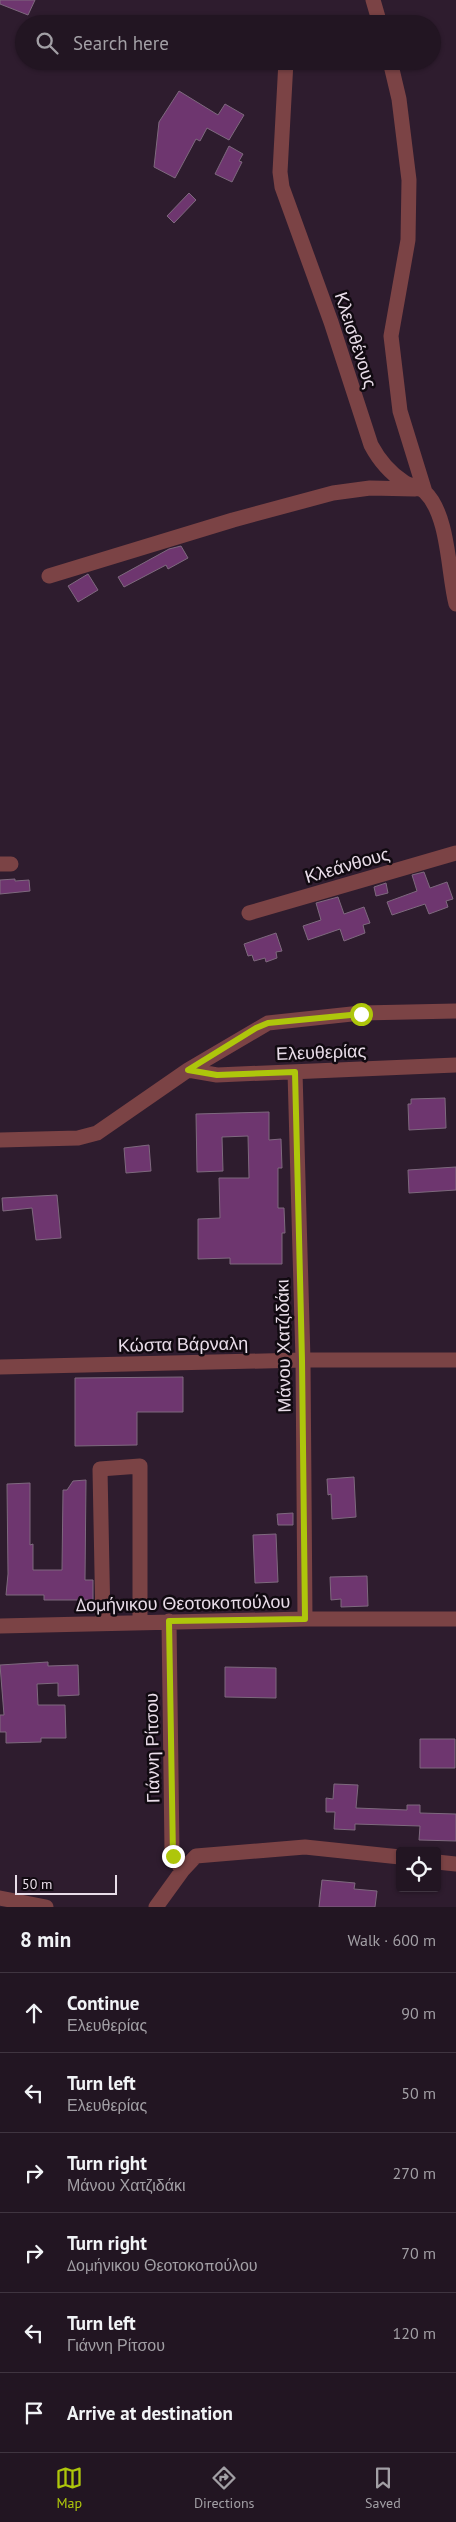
<!DOCTYPE html>
<html lang="en">
<head>
<meta charset="utf-8">
<style>
	body { margin:0; font-family:"PT Sans",sans-serif; background:#2e222f; color:#f1f3f6 }
	.controls { position:absolute; right:15px; bottom:15px; display:grid; overflow:hidden; border-radius:5px; box-shadow:0 1px 4px #0004 }
	.controls button { width:45px; height:45px; display:grid; place-items:center; padding:0; border:0; border-bottom:1px solid #3f3440; background:#221522; color:#f1f3f6; font:25px sans-serif }
	.scale { position:absolute; left:15px; bottom:12px; width:102px; box-sizing:border-box; padding-left:5px; border:2px solid #e9dde9; border-top:0; font-size:14px; line-height:18px; white-space:nowrap; color:#e9dde9; -webkit-text-stroke:4px #110a11; paint-order:stroke }
	.stop { position:absolute; width:15px; height:15px; margin:-11px; border:4px solid #aec60b; border-radius:50%; background:#fff }
	.stop.end { background:#aec60b; border-color:#fff; box-shadow:0 1px 5px #0008 }
	.list { margin:0; padding:0; list-style:none }
	h2 { display:flex; justify-content:space-between; align-items:center; height:65px; margin:0; padding:0 20px; font-size:21px }
	h2 small { font-size:16px; font-weight:400; color:#a29fa5 }
	.list li { display:grid; grid-template-columns:32px 1fr auto; gap:15px; align-items:center; box-sizing:border-box; height:80px; padding:0 20px; border-top:1px solid #3f3440 }
	.list b { display:block; font-size:19px; white-space:nowrap }
	.list p { margin:0; font-size:16px; white-space:nowrap; color:#a29fa5 }
	.list em { font-size:16px; font-style:normal; color:#a29fa5 }
	.icon { flex:none; width:28px; height:28px; fill:none; stroke:currentColor; stroke-width:2; stroke-linecap:round; stroke-linejoin:round }
	.map { position:relative; flex:none; width:456px; height:1907px; overflow:hidden }
	.search { position:absolute; background:#221522; box-shadow:0 1px 4px #0004; left:15px; right:15px; top:15px; height:55px; display:flex; align-items:center; gap:12px; box-sizing:border-box; padding:0 18px; border-radius:28px; color:#a29fa5; font-size:19px }
	.sheet { height:545px; background:#221522 }
	nav { display:flex; justify-content:space-around; align-items:center; box-sizing:border-box; height:70px; border-top:1px solid #3f3440; background:#221522; font-size:14px; color:#a29fa5 }
	nav a { display:grid; justify-items:center; gap:2px }
	nav .on { color:#aec60b }
	.map>svg:first-child { display:block }
</style>
</head>
<body>
<div class="map">
<svg width="456" height="1907" viewBox="0 0 456 1907">
	<rect width="100%" height="100%" fill="#2e1c2e"/>
	<path fill="#6e366f" stroke="#7e697e" d="M 0,0 L 35,0 L 28,15 L 0,4 Z
		M 179,91 L 218,115 L 225,104 L 244,115 L 229,140 L 207,128 L 200,141 L 196,139 L 175,178 L 154,167 L 159,122 Z
		M 229,146 L 243,154 L 239,161 L 242,162 L 232,182 L 215,174 Z
		M 189,193 L 196,200 L 174,223 L 167,216 Z
		M 181,546 L 188,558 L 168,569 L 166,565 L 124,587 L 118,577 L 169,549 Z
		M 88,574 L 98,590 L 78,602 L 68,586 Z
		M 424,872 L 430,888 L 447,882 L 453,899 L 446,901 L 448,907 L 429,914 L 425,904 L 392,915 L 387,902 L 417,891 L 412,875 Z
		M 15,879 L 15,881 L 29,880 L 30,891 L 0,894 L 0,880 Z
		M 386,883 L 388,893 L 376,896 L 374,887 Z
		M 338,897 L 344,914 L 364,907 L 370,923 L 363,925 L 365,933 L 344,941 L 340,929 L 308,940 L 303,926 L 321,920 L 316,903 Z
		M 276,933 L 282,951 L 276,952 L 277,958 L 266,962 L 265,958 L 254,961 L 252,955 L 248,956 L 244,944 Z
		M 445,1098 L 446,1128 L 409,1130 L 408,1104 L 411,1104 L 411,1099 Z
		M 269,1112 L 269,1140 L 281,1139 L 282,1168 L 278,1168 L 278,1208 L 284,1208 L 285,1233 L 282,1233 L 282,1264 L 230,1264 L 230,1258 L 198,1259 L 198,1219 L 220,1218 L 219,1178 L 249,1178 L 248,1136 L 222,1137 L 223,1171 L 197,1172 L 196,1114 Z
		M 149,1145 L 151,1171 L 126,1173 L 124,1148 Z
		M 456,1167 L 456,1190 L 409,1193 L 408,1170 Z
		M 57,1195 L 61,1238 L 36,1240 L 32,1208 L 3,1211 L 2,1198 Z
		M 183,1377 L 183,1412 L 137,1412 L 137,1445 L 75,1446 L 75,1378 Z
		M 354,1477 L 356,1517 L 332,1519 L 331,1494 L 328,1495 L 327,1479 Z
		M 86,1480 L 85,1580 L 93,1580 L 93,1600 L 44,1600 L 44,1595 L 6,1595 L 8,1574 L 7,1484 L 30,1483 L 30,1545 L 33,1544 L 33,1570 L 62,1570 L 63,1490 L 67,1490 L 73,1481 Z
		M 293,1513 L 293,1525 L 278,1525 L 277,1514 Z
		M 276,1534 L 278,1582 L 255,1583 L 253,1535 Z
		M 367,1576 L 368,1606 L 341,1607 L 341,1599 L 331,1600 L 330,1577 Z
		M 48,1662 L 48,1666 L 78,1665 L 79,1695 L 58,1696 L 58,1683 L 37,1684 L 38,1705 L 65,1705 L 66,1738 L 41,1738 L 41,1742 L 6,1743 L 6,1732 L 0,1732 L 0,1715 L 4,1715 L 0,1665 Z
		M 225,1667 L 276,1668 L 276,1698 L 225,1697 Z
		M 420,1739 L 455,1739 L 455,1768 L 420,1768 Z
		M 334,1784 L 358,1785 L 356,1808 L 407,1810 L 407,1805 L 420,1805 L 420,1813 L 456,1814 L 456,1841 L 419,1840 L 420,1826 L 355,1824 L 355,1830 L 334,1829 L 335,1812 L 326,1812 L 326,1798 L 333,1799 Z
		M 322,1880 L 355,1883 L 354,1889 L 377,1891 L 375,1907 L 319,1907 Z"/>
	<g fill="none" stroke-linecap="round" stroke-linejoin="round">
		<path stroke="#7b4345" stroke-width="15" d="M 373,0 L 380,24
			M 286,61 L 280,172 L 282,187 L 331,322 L 371,445 C 379,460 390,473 404,482 C 410,486 420,487 425,492 C 449,515 448,573 456,604
			M 390,61 L 399,99 L 409,180 L 408,240 L 391,336 L 400,411 L 425,492
			M 49,576 L 233,520 L 333,493 L 370,488 L 415,489
			M 0,864 L 11,864
			M 249,913 L 456,853
			M 188,1070 L 217,1075 L 456,1065
			M 295,1072 L 303,1360 L 305,1619
			M 0,1140 L 78,1138 L 97,1133 L 188,1070 L 268,1023 L 361,1013 L 456,1011
			M 0,1367 L 303,1360 L 456,1360
			M 169,1621 L 172,1851 L 182,1871
			M 103,1623 L 100,1469 L 140,1466 L 140,1622
			M 0,1626 L 305,1619 L 456,1619
			M 437,1862 L 456,1864
			M 0,1898 L 46,1907
			M 156,1907 L 182,1871 L 196,1856 L 305,1847 L 400,1857"/>
	</g>
	<g fill="none" stroke-linecap="round" stroke-linejoin="round">
		<path stroke="#aec60b" stroke-width="6" d="M 173,1856 L 169,1621 L 305,1619 L 302,1360 L 295,1072 L 217,1075 L 188,1070 L 256,1028 L 268,1023 L 361,1014"/>
	</g>
	<g text-anchor="middle" dominant-baseline="central" stroke-width="5" stroke-linejoin="round" paint-order="stroke">
		<g font-size="18" fill="#e9dde9" stroke="#110a11">
			<text transform="translate(356 340) rotate(72)">Κλεισθένους</text>
			<text transform="translate(347 865) rotate(-16)">Κλεάνθους</text>
			<text transform="translate(321 1052) rotate(-2)">Ελευθερίας</text>
			<text transform="translate(183 1344) rotate(-1)">Κώστα Βάρναλη</text>
			<text transform="translate(283 1346) rotate(-91)">Μάνου Χατζιδάκι</text>
			<text transform="translate(183 1603) rotate(-1)">Δομήνικου Θεοτοκοπούλου</text>
			<text transform="translate(152 1748) rotate(-91)">Γιάννη Ρίτσου</text>
		</g>
	</g>
</svg>
<div class="controls">
<button><svg class="icon" aria-label="locate" viewBox="0 0 24 24"><circle cx="12" cy="12" r="6"/><path d="M12 2v4M12 18v4M2 12h4M18 12h4"/></svg></button>
</div>
<div class="scale">50 m</div>
<div class="stop" style="left:361px;top:1014px"></div>
<div class="stop end" style="left:173px;top:1856px"></div>
<div class="search"><svg class="icon" aria-label="search" viewBox="0 0 24 24"><circle cx="10" cy="10" r="6"/><path d="M15 15l6 6"/></svg>Search here</div>
</div>
<section class="sheet">
<h2>8 min<small>Walk · 600 m</small></h2>
<ul class="list">
<li><svg class="icon" aria-label="ahead" viewBox="0 0 24 24"><path d="M12 20V5M6 11l6-6 6 6"/></svg><div><b>Continue</b><p>Ελευθερίας</p></div><em>90 m</em></li>
<li><svg class="icon" aria-label="left" viewBox="0 0 24 24"><path d="M17 20v-9H6M10 6l-5 5 5 5"/></svg><div><b>Turn left</b><p>Ελευθερίας</p></div><em>50 m</em></li>
<li><svg class="icon" aria-label="right" viewBox="0 0 24 24"><path d="M7 20v-9h11M14 6l5 5-5 5"/></svg><div><b>Turn right</b><p>Μάνου Χατζιδάκι</p></div><em>270 m</em></li>
<li><svg class="icon" aria-label="right" viewBox="0 0 24 24"><path d="M7 20v-9h11M14 6l5 5-5 5"/></svg><div><b>Turn right</b><p>Δομήνικου Θεοτοκοπούλου</p></div><em>70 m</em></li>
<li><svg class="icon" aria-label="left" viewBox="0 0 24 24"><path d="M17 20v-9H6M10 6l-5 5 5 5"/></svg><div><b>Turn left</b><p>Γιάννη Ρίτσου</p></div><em>120 m</em></li>
<li><svg class="icon" aria-label="arrive" viewBox="0 0 24 24"><path d="M6 21V4h12l-3 4 3 4H6"/></svg><div><b>Arrive at destination</b></div></li>
</ul>
</section>
<nav>
<a class="on"><svg class="icon" aria-label="map" viewBox="0 0 24 24"><path d="M3 6l6-2 6 2 6-2v14l-6 2-6-2-6 2zM9 4v14M15 6v14"/></svg>Map</a>
<a><svg class="icon" aria-label="directions" viewBox="0 0 24 24"><path d="M12 3l9 9-9 9-9-9zM9 14v-3h6M13 9l2 2-2 2"/></svg>Directions</a>
<a><svg class="icon" aria-label="saved" viewBox="0 0 24 24"><path d="M7 4h10v16l-5-4-5 4z"/></svg>Saved</a>
</nav>
</body>
</html>
